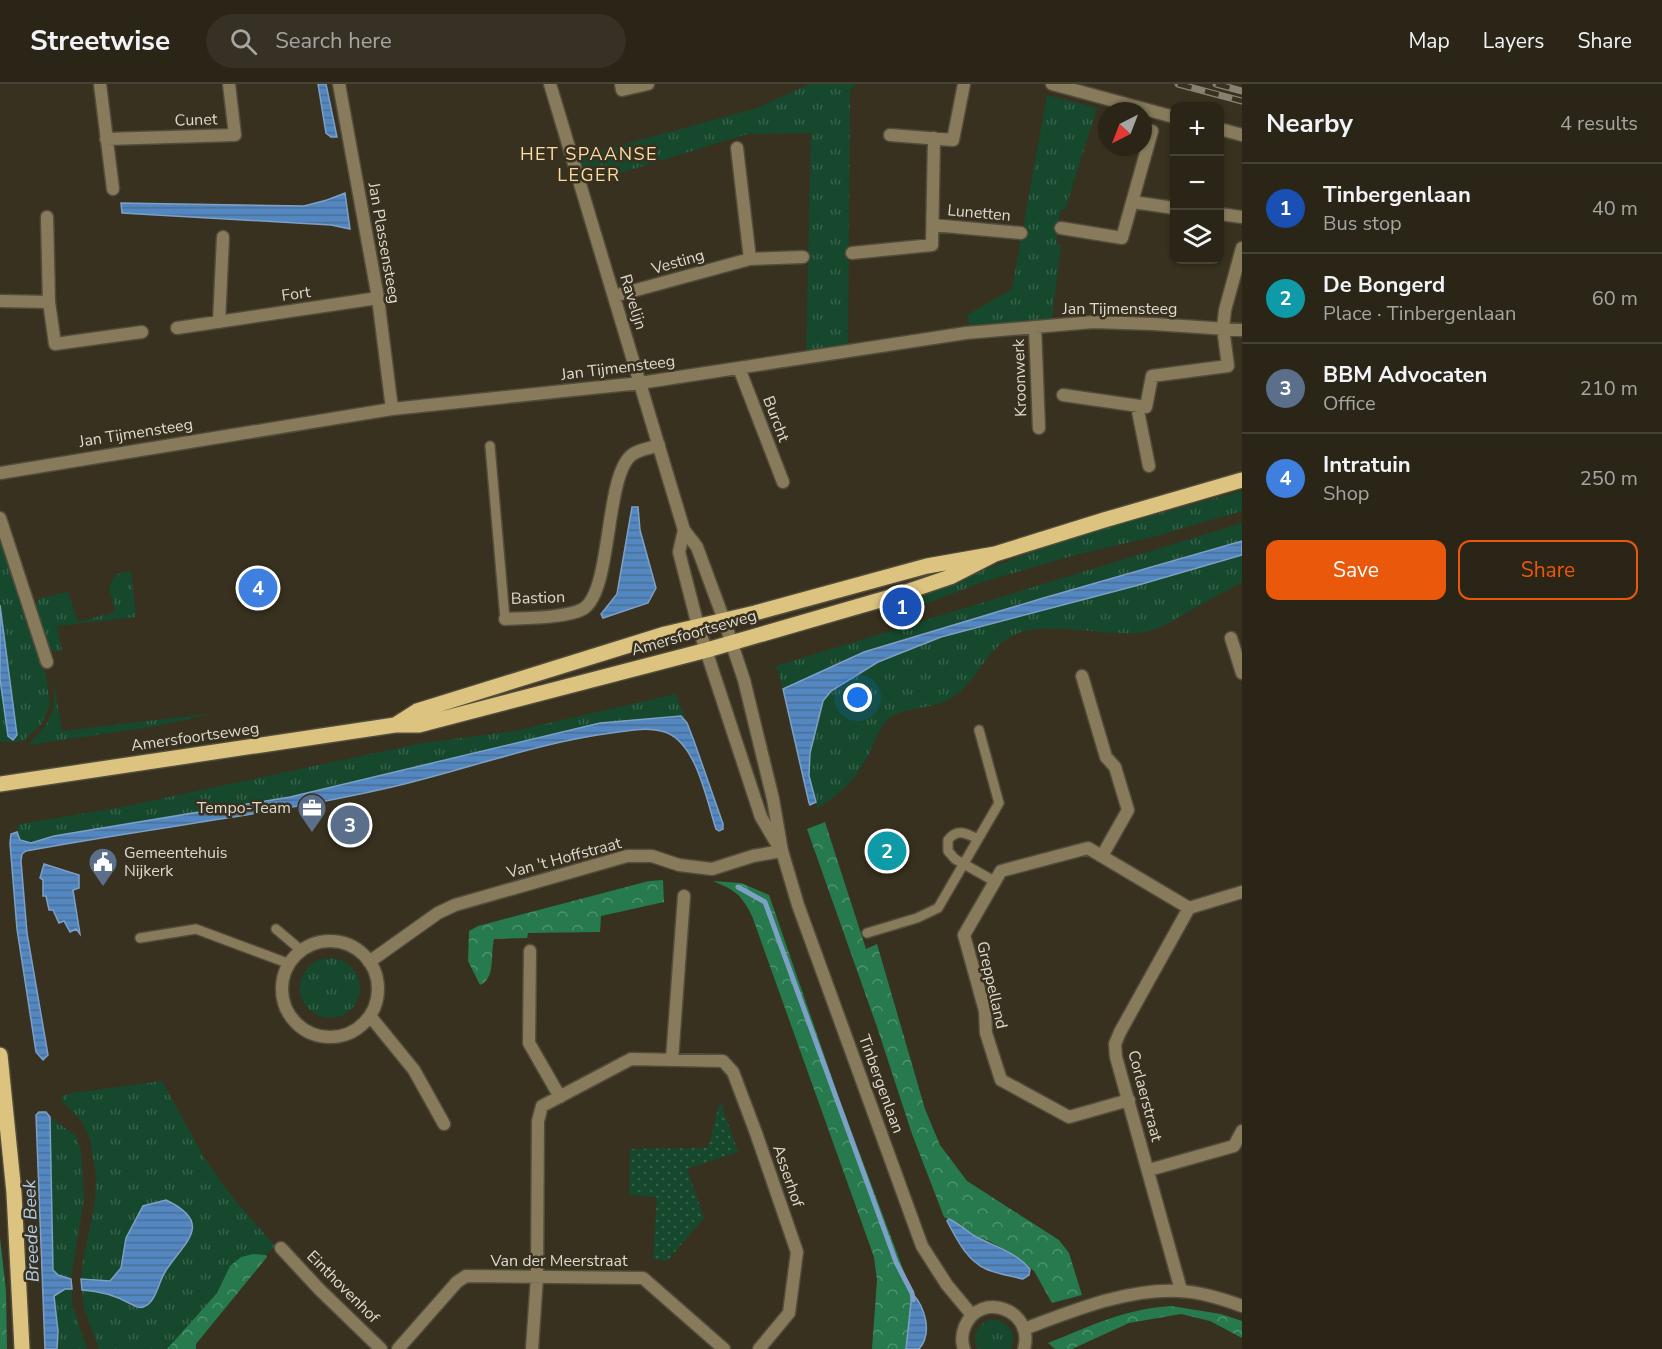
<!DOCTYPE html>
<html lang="en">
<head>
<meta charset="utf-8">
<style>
	body { margin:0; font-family:"Nunito Sans",sans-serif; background:#363124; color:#f1f3f6 }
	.controls { position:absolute; right:18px; top:18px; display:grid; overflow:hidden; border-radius:12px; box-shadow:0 2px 4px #0004 }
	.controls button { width:54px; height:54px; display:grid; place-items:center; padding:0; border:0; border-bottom:2px solid #464236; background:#2a2517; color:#f1f3f6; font:30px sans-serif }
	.compass { position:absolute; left:1098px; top:18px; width:54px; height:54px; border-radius:50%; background:#2a2517; box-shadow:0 2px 4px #0004; rotate:222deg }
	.you { position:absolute; left:858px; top:614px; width:21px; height:21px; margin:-15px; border:4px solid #fff; border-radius:50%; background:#1a73e8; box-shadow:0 0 0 9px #1a73e833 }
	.badge { display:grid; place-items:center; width:39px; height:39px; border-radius:50%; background:#ea580c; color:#fff; font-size:20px; font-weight:700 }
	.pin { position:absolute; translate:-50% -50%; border:3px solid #fff; box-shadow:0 2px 6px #0006 }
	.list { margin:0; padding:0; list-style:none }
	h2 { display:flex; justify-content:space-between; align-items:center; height:78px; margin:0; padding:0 24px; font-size:26px }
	h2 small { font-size:20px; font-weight:400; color:#a5a5a1 }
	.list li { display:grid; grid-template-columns:39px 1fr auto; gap:18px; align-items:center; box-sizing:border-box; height:90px; padding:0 24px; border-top:2px solid #464236 }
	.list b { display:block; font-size:22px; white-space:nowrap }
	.list p { margin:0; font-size:20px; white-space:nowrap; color:#a5a5a1 }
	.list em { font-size:20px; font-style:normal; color:#a5a5a1 }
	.actions { display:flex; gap:12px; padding:18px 24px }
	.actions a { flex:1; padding:14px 0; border:2px solid #ea580c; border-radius:12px; text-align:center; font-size:21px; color:#ea580c }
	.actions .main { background:#ea580c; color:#fff }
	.icon { flex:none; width:33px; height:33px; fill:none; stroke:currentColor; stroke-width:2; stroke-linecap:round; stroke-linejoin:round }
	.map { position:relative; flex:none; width:1242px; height:1265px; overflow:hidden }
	header { display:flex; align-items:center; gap:36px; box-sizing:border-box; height:84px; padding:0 30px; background:#2a2517; border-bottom:2px solid #464236 }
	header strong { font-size:28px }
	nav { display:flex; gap:33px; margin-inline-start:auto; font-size:21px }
	.search { width:420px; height:54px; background:#363124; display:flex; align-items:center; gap:15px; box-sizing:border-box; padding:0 21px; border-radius:33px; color:#a5a5a1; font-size:22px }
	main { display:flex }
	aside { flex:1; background:#2a2517 }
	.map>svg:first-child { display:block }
</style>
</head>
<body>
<header>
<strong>Streetwise</strong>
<div class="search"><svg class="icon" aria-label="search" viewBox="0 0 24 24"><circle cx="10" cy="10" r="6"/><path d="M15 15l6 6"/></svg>Search here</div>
<nav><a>Map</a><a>Layers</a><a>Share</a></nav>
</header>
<main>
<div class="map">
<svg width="1242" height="1265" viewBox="0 0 1242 1265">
	<defs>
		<pattern id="grass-tufts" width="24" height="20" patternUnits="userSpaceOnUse" patternTransform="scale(1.5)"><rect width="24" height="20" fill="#15482c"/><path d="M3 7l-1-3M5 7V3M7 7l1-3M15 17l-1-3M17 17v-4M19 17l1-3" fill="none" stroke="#37624a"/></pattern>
		<pattern id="forest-crowns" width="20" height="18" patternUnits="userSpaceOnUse" patternTransform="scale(1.5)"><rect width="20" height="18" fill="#267a4d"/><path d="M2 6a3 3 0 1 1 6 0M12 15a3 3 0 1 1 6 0" fill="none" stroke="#4f926e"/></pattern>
		<pattern id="park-dots" width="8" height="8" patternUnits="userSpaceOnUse" patternTransform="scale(1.5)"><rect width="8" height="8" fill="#15482c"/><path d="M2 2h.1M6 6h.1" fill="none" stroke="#37624a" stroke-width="1.8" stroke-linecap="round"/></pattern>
		<pattern id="water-rules" width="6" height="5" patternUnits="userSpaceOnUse" patternTransform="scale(1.5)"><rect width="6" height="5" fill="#5387c2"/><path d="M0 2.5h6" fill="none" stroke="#4d6e94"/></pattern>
	</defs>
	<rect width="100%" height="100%" fill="#38311f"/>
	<path fill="url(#grass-tufts)" d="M 810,0 L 857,0 L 850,6 L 848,262 L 806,270 L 811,49 L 748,50 L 587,99 L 578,73 L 757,24 Z
		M 1047,11 L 1097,24 L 1065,126 L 1061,126 L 1059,131 L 1056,160 L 1061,160 L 1052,236 L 971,245 L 967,231 L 1012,205 Z
		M 1242,407 L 1242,427 L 1153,453 L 1075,471 L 986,497 L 901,529 L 898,522 L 983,486 L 1080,451 Z
		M 1242,439 L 1242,457 L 1040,515 L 864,568 L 783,605 L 776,582 Z
		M 0,453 L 27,540 L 46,592 L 50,621 L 41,641 L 23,657 L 0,658 L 0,595 L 8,652 L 17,651 L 0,521 Z
		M 1242,471 L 1242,498 C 1223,508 1205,519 1186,529 C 1175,535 1162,544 1150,547 C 1111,556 1044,533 1010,553 C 985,568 975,600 950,615 C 932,626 900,622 886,637 C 877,647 874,661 867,673 C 855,696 840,711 817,724 L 809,692 L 810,669 L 823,617 L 831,607 L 878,577 L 941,553 L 1135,502 Z
		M 131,487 L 136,533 L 57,542 L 62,567 L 49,566 L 35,521 L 40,514 L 68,508 L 78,538 L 115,528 L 109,502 L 117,490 Z
		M 54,600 L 62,647 L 206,630 L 206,631 L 157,642 L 28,661 C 49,639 57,632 53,601 Z
		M 676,610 L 687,639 L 681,632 L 600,639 L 290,713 L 54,752 L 31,759 L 20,756 L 17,748 L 19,740 L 117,724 L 422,659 L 514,647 Z
		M300 904a30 30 0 1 1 60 0a30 30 0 1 1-60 0Z
		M 162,997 L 205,1075 L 233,1114 L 275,1162 L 266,1171 L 253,1170 L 230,1182 L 217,1209 L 167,1265 L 99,1265 L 84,1224 L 82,1206 L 101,1207 L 138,1224 L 146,1223 L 151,1218 L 166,1185 L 185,1163 L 192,1150 L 191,1135 L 121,1176 L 121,1184 L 110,1197 L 81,1195 L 83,1177 L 95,1118 L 96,1092 L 90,1055 L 82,1038 L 62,1017 L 62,1012 L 72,1009 Z
		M 50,1033 L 75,1051 L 81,1066 L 84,1114 L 71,1195 L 57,1191 L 53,1187 Z
		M 65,1205 L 72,1205 L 72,1219 L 87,1265 L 57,1265 L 58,1247 L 54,1211 Z
		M 988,1236 C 1006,1234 1018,1248 1011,1265 L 977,1265 C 973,1252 975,1243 988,1236 Z"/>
	<path fill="url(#forest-crowns)" d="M 825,738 L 866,865 L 877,860 L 925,1025 L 940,1061 L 967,1097 L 1059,1156 L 1069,1169 L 1082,1211 L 1052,1219 L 1034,1187 L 1024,1178 L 989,1157 L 975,1152 L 944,1133 L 912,1050 L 877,943 L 807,745 Z
		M 663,796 L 664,818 L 601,832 L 600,848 L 528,849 L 527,854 L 494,855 C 490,871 496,894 480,901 L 468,877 L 469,847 L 478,842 L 649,797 Z
		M 713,797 L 741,799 L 769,811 L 839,1014 L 912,1209 L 906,1265 L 872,1265 L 877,1196 L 874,1173 L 752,832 C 741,810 736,807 713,797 Z
		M 0,1154 L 6,1207 L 7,1265 L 0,1265 Z
		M 253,1170 L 266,1171 L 267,1173 L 196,1260 L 196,1265 L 167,1265 L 217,1209 L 230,1182 L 241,1173 Z
		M 1171,1222 L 1221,1230 L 1242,1237 L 1242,1254 L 1210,1237 L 1181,1230 L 1129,1239 L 1072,1265 L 1055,1265 L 1048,1259 C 1091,1242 1124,1225 1171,1222 Z"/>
	<path fill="url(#park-dots)" d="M 720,1017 L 738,1068 L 687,1085 L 704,1134 L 667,1177 L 653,1175 L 657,1113 L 629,1111 L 630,1065 L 708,1064 Z"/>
	<path fill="url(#water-rules)" stroke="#7da0c6" stroke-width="1.5" d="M 318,0 L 326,0 L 337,53 L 331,53 L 326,49 Z
		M 345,109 L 350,145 L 331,141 L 122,129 L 121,119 L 304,122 L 327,116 Z
		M 632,423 L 638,423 L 640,446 L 656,504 L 648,519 L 603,534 L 601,530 L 617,510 Z
		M 1242,457 L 1242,471 L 1135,502 L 941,553 L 878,578 L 831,607 L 823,617 L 810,669 L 809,692 L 816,718 L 810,721 L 809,719 L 783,605 L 864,568 L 1040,515 Z
		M 0,521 L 17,651 L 13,656 L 8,652 L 0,595 Z
		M 681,632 L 687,639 L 694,657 L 723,740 L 723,745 L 719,747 L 716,745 C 706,715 696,654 661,647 C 645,643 627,647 611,649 C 536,659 465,686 392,703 C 271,731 148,744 26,767 L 22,770 L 21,777 L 27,849 L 48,971 L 43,976 L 36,968 L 17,845 L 10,759 L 11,750 L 17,748 L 20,756 L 31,759 L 54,752 L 290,713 L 600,639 Z
		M 44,780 L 79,791 L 79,804 L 73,806 L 80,850 L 76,845 L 70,848 L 64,837 L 59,839 L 53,826 L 49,826 L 46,812 L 43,812 L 43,796 L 40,794 Z
		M 39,1028 L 46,1028 L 50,1033 L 53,1186 L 58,1191 L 71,1195 L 72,1205 L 65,1205 L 54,1212 L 58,1247 L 57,1265 L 45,1265 L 36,1031 Z
		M 166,1116 C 216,1140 183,1159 165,1188 C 158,1199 156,1219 143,1223 C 138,1225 136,1222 131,1220 C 115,1211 100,1207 82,1206 L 81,1195 L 110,1197 L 121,1184 L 126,1154 L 143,1122 Z
		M 949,1135 C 958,1139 965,1146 973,1151 C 992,1162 1015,1167 1030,1185 L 1029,1191 L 1023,1195 C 1011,1192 997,1190 986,1185 C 967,1177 956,1154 947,1137 Z
		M 912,1209 C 925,1223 933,1249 919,1265 L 906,1265 Z"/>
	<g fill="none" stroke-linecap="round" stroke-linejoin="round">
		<path stroke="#7da0c6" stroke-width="5" d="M 738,803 L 765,818 L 896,1178 L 912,1209 L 913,1216"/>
		<g stroke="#534c3b" stroke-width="12">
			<path id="service" d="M 490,362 L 505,535
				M 978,755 C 966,749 957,744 948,756 L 948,767 L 955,775 L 994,797
				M 276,845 L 302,867
				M 867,849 L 917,834 L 938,824 L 999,719 L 979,646
				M 140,854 L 196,845 L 290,880"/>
		</g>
		<g stroke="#534c3b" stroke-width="15">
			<path id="minor" d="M 100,0 L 113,105
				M 339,0 L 378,214 L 392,325
				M 550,0 L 684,446 L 697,463 L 724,536
				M 621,0 L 622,6 L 648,0
				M 1052,0 L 1174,33
				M 1220,45 L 1242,51
				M 890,51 L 953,56 L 964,0
				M 106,55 L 235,51 L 229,0
				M 737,64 L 750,175
				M 1133,118 L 1174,124
				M 1220,130 L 1242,133
				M 47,133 L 49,218
				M 933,141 L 1021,149
				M 1061,144 L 1122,154 L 1152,47
				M 852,169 L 932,161 L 934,54
				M 614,212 L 750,175 L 803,173
				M 0,217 L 49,218 L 55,260 L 142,248
				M 219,238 L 223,153
				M 1035,243 L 1039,344
				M 177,244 L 378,214
				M 739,284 L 783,398
				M 1063,311 L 1146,323 L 1152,292 L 1228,282 L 1223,244 L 1225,226 L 1242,164
				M 1137,322 L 1149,382
				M 0,389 L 392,325 L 640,299 L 966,249 L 1093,238 L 1153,240 L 1242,246
				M 0,434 L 47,578
				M 684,446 L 679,468 L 698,542
				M 505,535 C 525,534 567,534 583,525 C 613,507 604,389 633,370 C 640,365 652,364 659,361
				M 1231,554 L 1242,589
				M 1082,592 L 1106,673 L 1115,683 L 1128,726 L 1102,772
				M282 905a48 48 0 1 1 96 0a48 48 0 1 1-96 0Z
				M 530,867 L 529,959 L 560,1013
				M 369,878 L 438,829 L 455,821 L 627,772 L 652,772 L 679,781 L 712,785 L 753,772 L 782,767
				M 370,932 L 414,986 L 444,1040
				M 672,976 L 684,812
				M 1129,1016 L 1069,1033 L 1001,996 L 986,949 L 985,927 L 964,851 L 1001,787 L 1088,764 L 1189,824
				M 1149,1086 L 1234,1062 L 1242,1047
				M 281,1164 L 319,1205 L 381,1265
				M 1181,1206 L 1116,973 L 1115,960 L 1120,948 L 1189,824 L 1242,808
				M 1024,1245 C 1072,1227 1127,1204 1180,1207 C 1200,1208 1223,1215 1242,1222
				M 398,1265 L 457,1198 L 466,1192 L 643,1194 L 724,1265
				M 532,1265 L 537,1193 L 538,1037 L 542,1022 L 631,975 L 723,977 L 733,988 L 756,1049 L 797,1168 L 789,1229 L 759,1265"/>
		</g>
		<g stroke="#534c3b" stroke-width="15">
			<path id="tertiary" d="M 724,536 L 744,596 L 773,715 L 782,767 L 798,821 L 922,1162 L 947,1201 L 972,1231
				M 698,542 L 761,733 L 777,760
				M 964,1265 C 961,1257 962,1249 965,1242 C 981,1206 1035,1226 1024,1265"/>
		</g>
		<g stroke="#534c3b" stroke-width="18">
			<path id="primary" d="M 395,641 L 417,627 L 665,550 L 755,529 L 927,482 L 995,470 L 1104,436 L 1242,396
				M 0,700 L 395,641 L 419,641 L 707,566 L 894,512 L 950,493 L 995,470
				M 0,971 L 14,1109 L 22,1265"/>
		</g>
		<use href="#service" stroke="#877b5b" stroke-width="9"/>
		<use href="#minor" stroke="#877b5b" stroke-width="12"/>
		<use href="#tertiary" stroke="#877b5b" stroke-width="12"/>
		<use href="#primary" stroke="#dcc37f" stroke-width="15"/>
		<g stroke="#878172" stroke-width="7">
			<path id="rail" d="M 1178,0 L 1242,17
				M 1216,0 L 1242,7"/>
		</g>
		<use href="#rail" stroke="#38311f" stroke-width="4.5" stroke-dasharray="14" stroke-linecap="butt"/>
	</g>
	<defs>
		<g id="office-pin" transform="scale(1.5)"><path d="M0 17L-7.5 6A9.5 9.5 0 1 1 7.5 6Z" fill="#5c6f8a" stroke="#38311f"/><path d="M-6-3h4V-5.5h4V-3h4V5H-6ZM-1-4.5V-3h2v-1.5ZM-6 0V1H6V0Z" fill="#fff"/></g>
		<g id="civic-pin" transform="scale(1.5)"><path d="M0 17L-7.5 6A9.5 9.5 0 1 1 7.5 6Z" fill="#5c6f8a" stroke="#38311f"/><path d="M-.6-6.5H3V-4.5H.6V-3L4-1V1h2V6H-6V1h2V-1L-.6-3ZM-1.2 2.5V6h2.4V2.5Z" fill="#fff"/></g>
	</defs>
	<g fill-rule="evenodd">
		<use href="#office-pin" x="312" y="724"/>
		<use href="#civic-pin" x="103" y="778"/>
	</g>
	<g text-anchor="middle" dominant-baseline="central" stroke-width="5" stroke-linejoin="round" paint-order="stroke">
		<g font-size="16" fill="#dfdacf" stroke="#38311f">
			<text transform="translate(196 36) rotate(-2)">Cunet</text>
			<text transform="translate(979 129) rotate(5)">Lunetten</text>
			<text transform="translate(384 159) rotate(80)">Jan Plassensteeg</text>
			<text transform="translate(678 178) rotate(-16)">Vesting</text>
			<text transform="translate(296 210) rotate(-8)">Fort</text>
			<text transform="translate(633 218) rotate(73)">Ravelijn</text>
			<text x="1120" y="225">Jan Tijmensteeg</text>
			<text transform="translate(618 284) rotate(-7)">Jan Tijmensteeg</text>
			<text transform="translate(1020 294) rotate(-92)">Kroonwerk</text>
			<text transform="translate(776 335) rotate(69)">Burcht</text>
			<text transform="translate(136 349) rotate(-9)">Jan Tijmensteeg</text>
			<text transform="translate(538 514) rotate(-2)">Bastion</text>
			<text transform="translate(694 549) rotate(-16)">Amersfoortseweg</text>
			<text transform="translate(195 653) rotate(-8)">Amersfoortseweg</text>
			<text transform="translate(564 774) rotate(-15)">Van 't Hoffstraat</text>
			<text transform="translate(992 901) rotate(77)">Greppelland</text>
			<text transform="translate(881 1000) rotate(70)">Tinbergenlaan</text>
			<text transform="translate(1145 1012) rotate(75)">Corlaerstraat</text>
			<text transform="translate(788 1092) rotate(71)">Asserhof</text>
			<text x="559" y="1177">Van der Meerstraat</text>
			<text transform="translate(343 1203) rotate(45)">Einthovenhof</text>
		</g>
		<g font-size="16" fill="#dfdacf" stroke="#38311f" text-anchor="end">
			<text x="291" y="724">Tempo-Team</text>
			<text x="124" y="769" text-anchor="start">Gemeentehuis<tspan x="124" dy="18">Nijkerk</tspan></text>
		</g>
		<g font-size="18" letter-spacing="1.5" fill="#ffdba5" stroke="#38311f">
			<text x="589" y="70">HET SPAANSE<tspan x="589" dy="21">LEGER</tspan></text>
		</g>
		<g font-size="18" font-style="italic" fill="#b1cdee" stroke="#38311f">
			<text transform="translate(31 1147) rotate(-92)">Breede Beek</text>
		</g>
	</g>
</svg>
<div class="controls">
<button>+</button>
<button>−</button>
<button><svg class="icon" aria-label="layers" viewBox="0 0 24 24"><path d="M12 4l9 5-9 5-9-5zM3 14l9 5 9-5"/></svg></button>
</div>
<svg class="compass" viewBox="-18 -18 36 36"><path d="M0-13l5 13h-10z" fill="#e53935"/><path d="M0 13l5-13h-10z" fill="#a5a5a1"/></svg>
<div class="you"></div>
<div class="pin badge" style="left:902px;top:523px;background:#1a4fb4">1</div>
<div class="pin badge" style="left:887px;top:767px;background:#0f9aa8">2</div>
<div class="pin badge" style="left:350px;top:741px;background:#5c6f8a">3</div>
<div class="pin badge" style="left:258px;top:504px;background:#3f7fe0">4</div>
</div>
<aside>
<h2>Nearby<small>4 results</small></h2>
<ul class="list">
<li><span class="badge" style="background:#1a4fb4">1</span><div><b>Tinbergenlaan</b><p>Bus stop</p></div><em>40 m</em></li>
<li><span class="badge" style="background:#0f9aa8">2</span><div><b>De Bongerd</b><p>Place · Tinbergenlaan</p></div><em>60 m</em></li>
<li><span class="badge" style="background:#5c6f8a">3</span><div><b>BBM Advocaten</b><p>Office</p></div><em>210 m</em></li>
<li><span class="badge" style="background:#3f7fe0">4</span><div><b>Intratuin</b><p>Shop</p></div><em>250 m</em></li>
</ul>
<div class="actions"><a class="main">Save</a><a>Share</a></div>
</aside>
</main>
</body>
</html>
